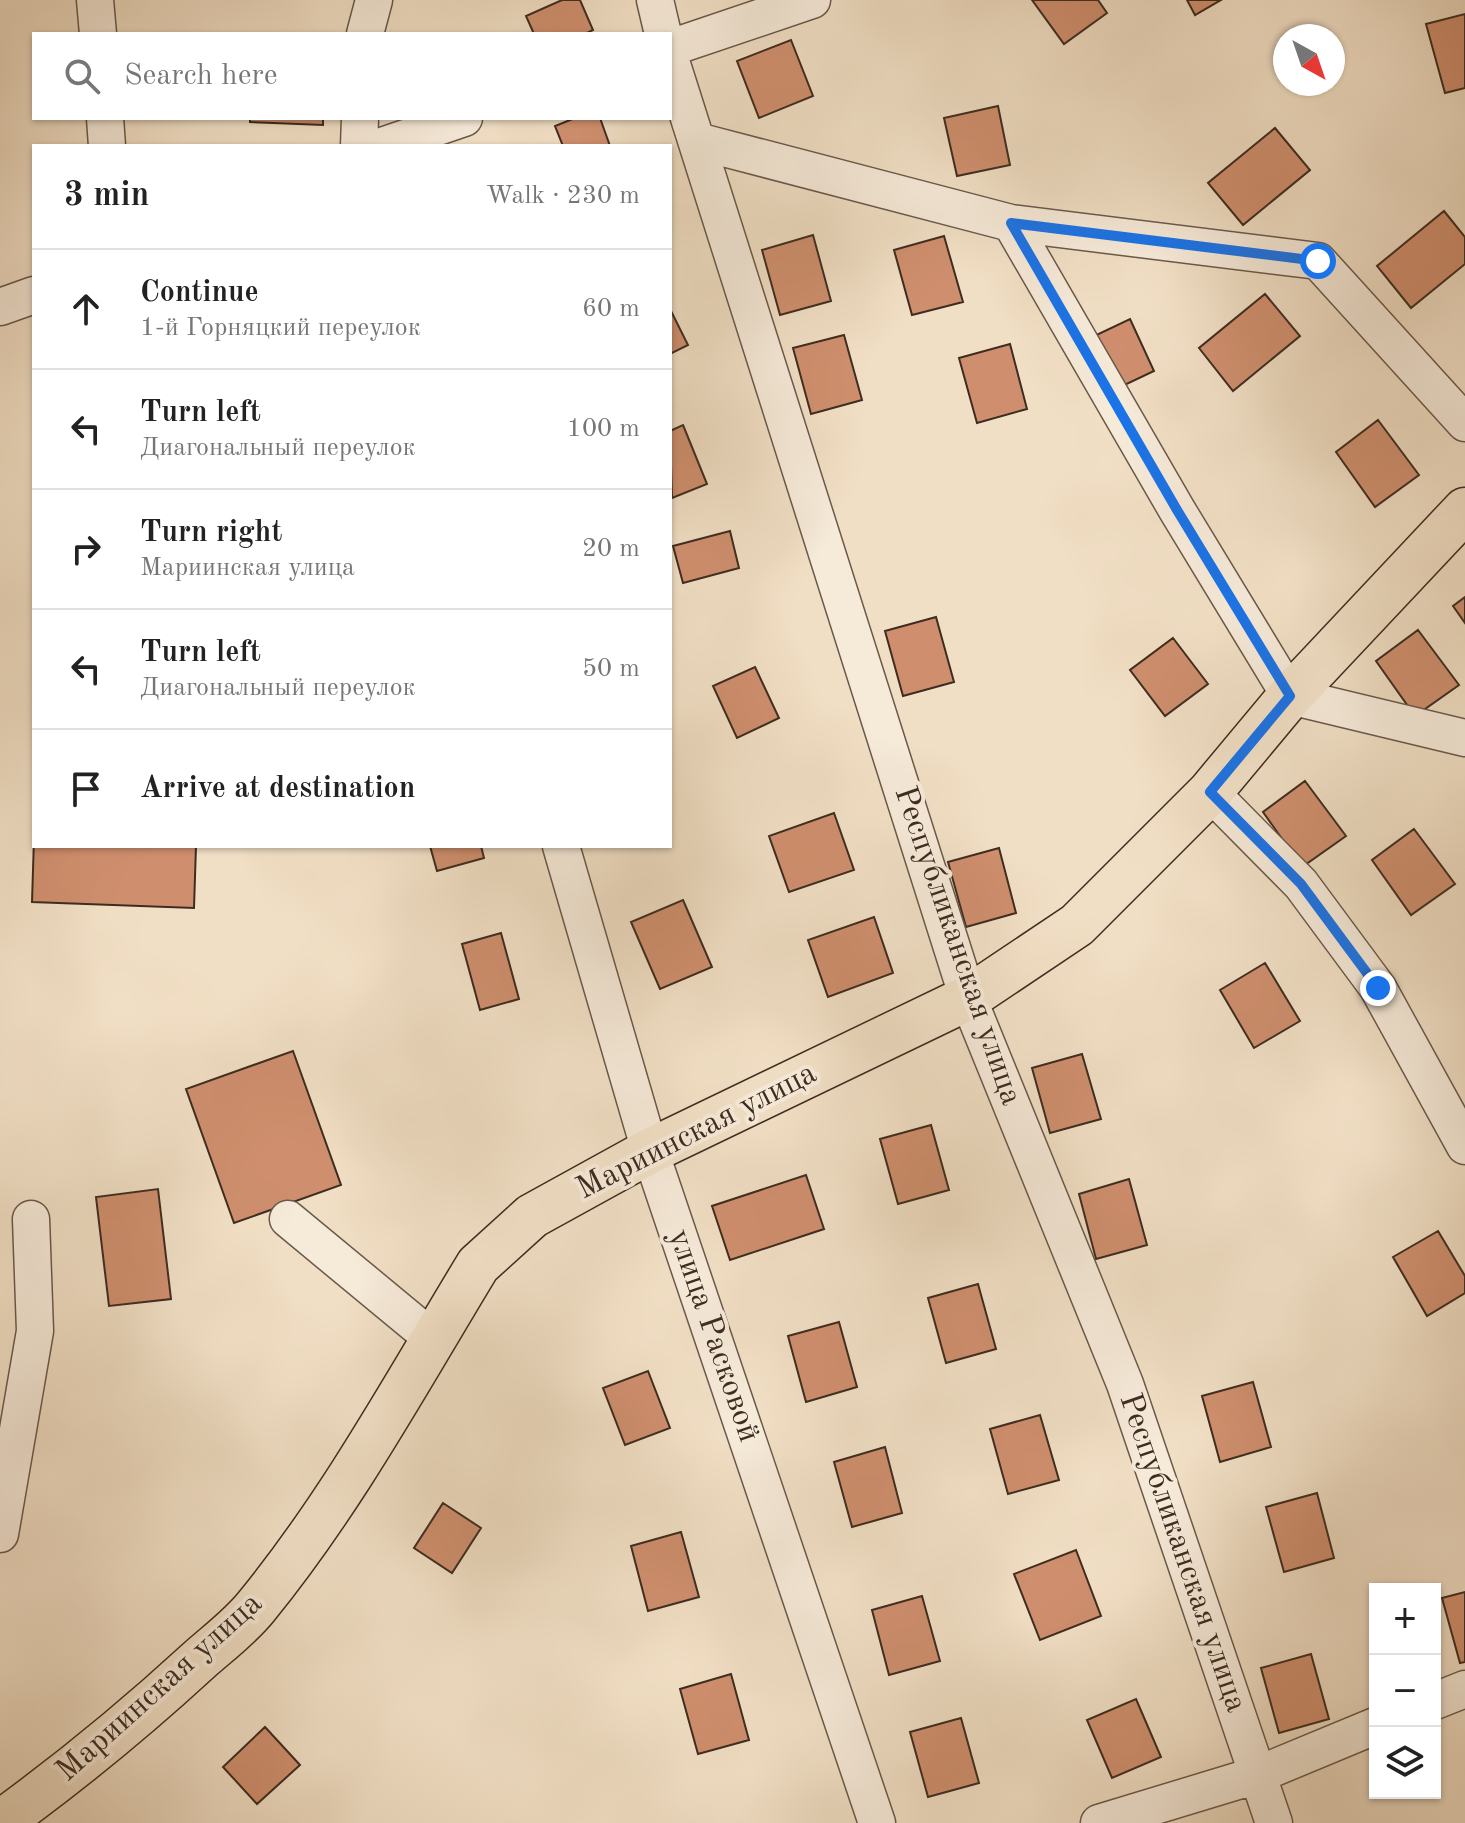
<!DOCTYPE html>
<html lang="en">
<head>
<meta charset="utf-8">
<style>
	body { margin:0; font-family:"Old Standard TT",serif; background:#f6f6f6; color:#222 }
	.controls { position:absolute; right:24px; bottom:24px; display:grid; overflow:hidden; border-radius:0px; box-shadow:0 2px 6px #0004 }
	.controls button { width:72px; height:72px; display:grid; place-items:center; padding:0; border:0; border-bottom:2px solid #e0e0e0; background:#fff; color:#222; font:40px sans-serif }
	.compass { position:absolute; left:1273px; top:24px; width:72px; height:72px; border-radius:50%; background:#fff; box-shadow:0 2px 6px #0004; rotate:140deg }
	.stop { position:absolute; width:24px; height:24px; margin:-18px; border:6px solid #1a73e8; border-radius:50%; background:#fff }
	.stop.end { background:#1a73e8; border-color:#fff; box-shadow:0 2px 8px #0008 }
	.list { margin:0; padding:0; list-style:none }
	h2 { display:flex; justify-content:space-between; align-items:center; height:104px; margin:0; padding:0 32px; font-size:34px }
	h2 small { font-size:26px; font-weight:400; color:#767676 }
	.list li { display:grid; grid-template-columns:52px 1fr auto; gap:24px; align-items:center; box-sizing:border-box; height:120px; padding:0 32px; border-top:2px solid #e0e0e0 }
	.list b { display:block; font-size:30px; white-space:nowrap }
	.list p { margin:0; font-size:26px; white-space:nowrap; color:#767676 }
	.list em { font-size:26px; font-style:normal; color:#767676 }
	.icon { flex:none; width:44px; height:44px; fill:none; stroke:currentColor; stroke-width:2; stroke-linecap:round; stroke-linejoin:round }
	.map { position:relative; flex:none; width:1465px; height:1823px; overflow:hidden }
	.search { position:absolute; background:#fff; box-shadow:0 2px 6px #0004; left:32px; top:32px; width:640px; height:88px; display:flex; align-items:center; gap:20px; box-sizing:border-box; padding:0 28px; border-radius:0px; color:#767676; font-size:30px }
	.panel { position:absolute; background:#fff; box-shadow:0 2px 6px #0004; left:32px; top:144px; width:640px; height:704px; border-radius:0px }
	.map>svg:first-child { display:block }
</style>
</head>
<body>
<div class="map">
<svg width="1465" height="1823" viewBox="0 0 1465 1823">
	<rect width="100%" height="100%" fill="#f1dfc5"/>
	<filter id="stains"><feTurbulence type="fractalNoise" baseFrequency=".0025" numOctaves="4"/><feColorMatrix values="0 0 0 0 .2 0 0 0 0 .09 0 0 0 0 .02 0 0 0 .5 -.17"/></filter>
	<radialGradient id="worn" r=".72"><stop offset=".6" stop-color="#630" stop-opacity="0"/><stop offset="1" stop-color="#630" stop-opacity=".3"/></radialGradient>
	<path fill="#cf8f6e" stroke="#3d2c21" stroke-width="2" d="M 562,0 L 580,0 L 593,30 L 585,34 L 534,34 L 526,16 Z
		M 1032,0 L 1098,0 L 1107,13 L 1064,44 Z
		M 1187,0 L 1221,0 L 1195,15 Z
		M 1465,14 L 1465,88 L 1445,93 L 1426,24 Z
		M 791,40 L 813,96 L 759,118 L 737,61 Z
		M 998,106 L 1010,165 L 957,176 L 944,118 Z
		M 250,118 L 323,118 L 323,125 L 250,122 Z
		M 575,118 L 600,118 L 610,146 L 563,146 L 555,126 Z
		M 1275,128 L 1310,170 L 1243,225 L 1208,183 Z
		M 1444,211 L 1465,237 L 1465,264 L 1411,308 L 1377,266 Z
		M 813,235 L 831,301 L 780,315 L 762,250 Z
		M 944,236 L 963,302 L 912,315 L 894,250 Z
		M 1265,294 L 1300,336 L 1233,391 L 1199,348 Z
		M 670,309 L 688,345 L 670,354 Z
		M 1130,319 L 1154,371 L 1112,391 L 1088,339 Z
		M 844,335 L 862,400 L 811,414 L 793,348 Z
		M 1010,344 L 1027,409 L 977,423 L 959,358 Z
		M 1378,420 L 1419,475 L 1375,507 L 1336,452 Z
		M 683,425 L 707,484 L 672,498 L 670,431 Z
		M 730,531 L 739,568 L 683,583 L 673,546 Z
		M 1465,597 L 1465,623 L 1453,606 Z
		M 936,617 L 954,682 L 903,696 L 885,631 Z
		M 1418,630 L 1459,685 L 1415,716 L 1376,661 Z
		M 1173,638 L 1208,684 L 1165,716 L 1130,670 Z
		M 755,667 L 779,718 L 737,738 L 713,686 Z
		M 1305,781 L 1346,836 L 1302,867 L 1263,812 Z
		M 834,813 L 854,870 L 789,892 L 769,836 Z
		M 1414,829 L 1455,884 L 1411,915 L 1372,860 Z
		M 34,838 L 34,846 L 196,846 L 194,908 L 32,902 Z
		M 430,846 L 481,846 L 484,858 L 437,871 Z
		M 999,848 L 1016,913 L 966,927 L 948,862 Z
		M 683,900 L 712,967 L 660,989 L 631,922 Z
		M 874,917 L 893,973 L 828,997 L 808,940 Z
		M 501,933 L 519,999 L 480,1010 L 462,944 Z
		M 1265,963 L 1300,1021 L 1254,1048 L 1220,990 Z
		M 293,1051 L 341,1185 L 234,1223 L 186,1089 Z
		M 1082,1054 L 1101,1119 L 1050,1133 L 1032,1068 Z
		M 931,1125 L 949,1190 L 898,1204 L 880,1139 Z
		M 806,1175 L 824,1229 L 730,1260 L 712,1206 Z
		M 1129,1179 L 1147,1245 L 1096,1259 L 1079,1194 Z
		M 158,1189 L 171,1299 L 109,1306 L 96,1197 Z
		M 1438,1231 L 1465,1276 L 1465,1293 L 1427,1316 L 1393,1257 Z
		M 978,1284 L 996,1349 L 946,1363 L 928,1298 Z
		M 839,1322 L 857,1387 L 806,1402 L 788,1336 Z
		M 648,1371 L 670,1428 L 625,1445 L 603,1388 Z
		M 1253,1382 L 1271,1447 L 1220,1462 L 1202,1396 Z
		M 1040,1415 L 1059,1480 L 1008,1494 L 990,1429 Z
		M 885,1447 L 902,1513 L 852,1527 L 834,1462 Z
		M 1317,1493 L 1334,1558 L 1284,1572 L 1266,1507 Z
		M 443,1503 L 481,1528 L 452,1573 L 414,1548 Z
		M 681,1532 L 699,1597 L 648,1611 L 631,1546 Z
		M 1076,1550 L 1101,1616 L 1040,1640 L 1014,1574 Z
		M 1465,1592 L 1465,1662 L 1460,1663 L 1442,1598 Z
		M 922,1596 L 940,1661 L 889,1675 L 872,1610 Z
		M 1311,1654 L 1329,1719 L 1279,1733 L 1261,1668 Z
		M 731,1674 L 749,1740 L 698,1754 L 680,1689 Z
		M 1136,1699 L 1161,1757 L 1112,1778 L 1087,1720 Z
		M 961,1718 L 979,1783 L 928,1797 L 910,1732 Z
		M 265,1727 L 300,1765 L 257,1804 L 223,1767 Z"/>
	<g fill="none" stroke-linecap="round" stroke-linejoin="round">
		<g stroke="#6a594a" stroke-width="39">
			<path id="minor" d="M 95,0 L 98,34
				M 655,0 L 663,34
				M 365,34 L 374,0
				M 670,48 L 812,0
				M 670,58 L 968,998 L 1125,1384 L 1274,1823
				M 105,118 L 107,146
				M 697,141 L 1011,223 L 1318,261 L 1465,423
				M 359,146 L 360,118
				M 382,146 L 464,118
				M 1011,223 L 1177,510 L 1290,696 L 1465,738
				M 0,307 L 34,295
				M 1210,792 L 1301,884 L 1378,988 L 1465,1146
				M 561,846 L 650,1151 L 877,1823
				M 288,1219 L 433,1339
				M 0,1534 L 35,1331 L 31,1219
				M 1435,1701 L 1465,1689
				M 1099,1823 L 1257,1775 L 1375,1726"/>
		</g>
		<g stroke="#3d2c21" stroke-width="47">
			<path id="major" d="M 0,1823 C 69,1773 135,1719 198,1661 C 217,1644 240,1627 256,1607 C 342,1502 408,1380 478,1265 L 532,1216 L 650,1151 L 968,998 L 1077,925 L 1210,792 L 1290,696 L 1465,510"/>
		</g>
		<use href="#minor" stroke="#f6ead9" stroke-width="36"/>
		<use href="#major" stroke="#f1dfc5" stroke-width="44"/>
	</g>
	<g fill="none" stroke-linecap="round" stroke-linejoin="round">
		<path stroke="#1a73e8" stroke-width="10" d="M 1318,261 L 1011,223 L 1177,510 L 1290,696 L 1210,792 L 1301,884 L 1378,988"/>
	</g>
	<g text-anchor="middle" dominant-baseline="central" stroke-width="8" stroke-linejoin="round" paint-order="stroke">
		<g font-size="32" fill="#3d2c21" stroke="#f6ead9">
			<text transform="translate(957 946) rotate(71)">Республиканская улица</text>
			<text transform="translate(697 1132) rotate(-27)">Мариинская улица</text>
			<text transform="translate(713 1336) rotate(71)">улица Расковой</text>
			<text transform="translate(1182 1553) rotate(71)">Республиканская улица</text>
			<text transform="translate(160 1688) rotate(-42)">Мариинская улица</text>
		</g>
	</g>
	<rect width="100%" height="100%" filter="url(#stains)"/>
	<rect width="100%" height="100%" fill="url(#worn)"/>
</svg>
<div class="controls">
<button>+</button>
<button>−</button>
<button><svg class="icon" aria-label="layers" viewBox="0 0 24 24"><path d="M12 4l9 5-9 5-9-5zM3 14l9 5 9-5"/></svg></button>
</div>
<svg class="compass" viewBox="-18 -18 36 36"><path d="M0-13l5 13h-10z" fill="#e53935"/><path d="M0 13l5-13h-10z" fill="#767676"/></svg>
<div class="stop" style="left:1318px;top:261px"></div>
<div class="stop end" style="left:1378px;top:988px"></div>
<div class="search"><svg class="icon" aria-label="search" viewBox="0 0 24 24"><circle cx="10" cy="10" r="6"/><path d="M15 15l6 6"/></svg>Search here</div>
<section class="panel">
<h2>3 min<small>Walk · 230 m</small></h2>
<ul class="list">
<li><svg class="icon" aria-label="ahead" viewBox="0 0 24 24"><path d="M12 20V5M6 11l6-6 6 6"/></svg><div><b>Continue</b><p>1-й Горняцкий переулок</p></div><em>60 m</em></li>
<li><svg class="icon" aria-label="left" viewBox="0 0 24 24"><path d="M17 20v-9H6M10 6l-5 5 5 5"/></svg><div><b>Turn left</b><p>Диагональный переулок</p></div><em>100 m</em></li>
<li><svg class="icon" aria-label="right" viewBox="0 0 24 24"><path d="M7 20v-9h11M14 6l5 5-5 5"/></svg><div><b>Turn right</b><p>Мариинская улица</p></div><em>20 m</em></li>
<li><svg class="icon" aria-label="left" viewBox="0 0 24 24"><path d="M17 20v-9H6M10 6l-5 5 5 5"/></svg><div><b>Turn left</b><p>Диагональный переулок</p></div><em>50 m</em></li>
<li><svg class="icon" aria-label="arrive" viewBox="0 0 24 24"><path d="M6 21V4h12l-3 4 3 4H6"/></svg><div><b>Arrive at destination</b></div></li>
</ul>
</section>
</div>
</body>
</html>
